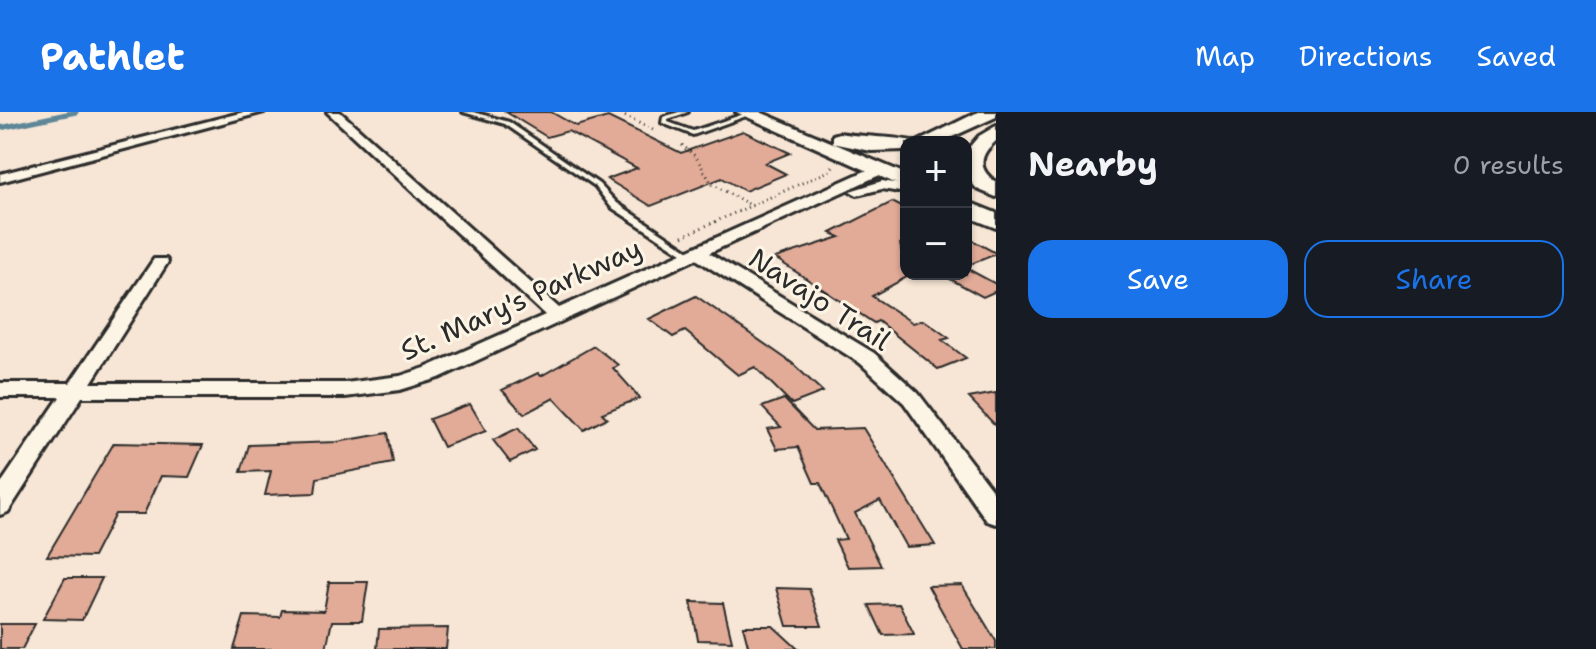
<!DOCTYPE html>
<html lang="en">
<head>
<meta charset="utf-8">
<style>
	body { margin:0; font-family:"Shantell Sans",sans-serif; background:#242831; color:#f1f3f6 }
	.controls { position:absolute; right:24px; top:24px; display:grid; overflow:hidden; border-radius:16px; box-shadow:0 2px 6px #0004 }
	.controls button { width:72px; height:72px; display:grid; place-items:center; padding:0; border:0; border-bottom:2px solid #363941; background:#171b24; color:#f1f3f6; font:40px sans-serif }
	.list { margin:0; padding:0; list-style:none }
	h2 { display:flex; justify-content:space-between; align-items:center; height:104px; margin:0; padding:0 32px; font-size:34px }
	h2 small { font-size:26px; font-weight:400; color:#9ea1a6 }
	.actions { display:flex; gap:16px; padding:24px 32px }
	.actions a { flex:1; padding:18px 0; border:2px solid #1a73e8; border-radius:24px; text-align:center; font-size:28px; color:#1a73e8 }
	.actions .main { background:#1a73e8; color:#fff }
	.map { position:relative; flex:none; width:996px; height:537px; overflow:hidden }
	header { display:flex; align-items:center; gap:48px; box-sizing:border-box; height:112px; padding:0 40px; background:#1a73e8; color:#fff }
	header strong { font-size:38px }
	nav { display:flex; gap:44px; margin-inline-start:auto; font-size:28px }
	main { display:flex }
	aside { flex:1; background:#171b24 }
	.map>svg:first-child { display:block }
</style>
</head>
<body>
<header>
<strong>Pathlet</strong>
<nav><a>Map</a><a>Directions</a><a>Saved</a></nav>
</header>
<main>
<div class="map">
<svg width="996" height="537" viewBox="0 0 996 537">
	<rect width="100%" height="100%" fill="#f7e6d5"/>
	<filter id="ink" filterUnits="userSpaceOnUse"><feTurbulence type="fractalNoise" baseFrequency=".0125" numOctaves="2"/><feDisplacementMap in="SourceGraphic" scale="16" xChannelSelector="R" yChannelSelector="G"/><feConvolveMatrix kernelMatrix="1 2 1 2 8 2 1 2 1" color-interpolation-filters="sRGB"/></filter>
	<g filter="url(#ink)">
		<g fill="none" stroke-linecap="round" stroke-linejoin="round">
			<path stroke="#5d8698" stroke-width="5" d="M 0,16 L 76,0"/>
		</g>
		<path fill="#e1ab97" stroke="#2b2b2b" stroke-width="2" d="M 506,0 L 551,0 L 576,14 L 608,5 L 681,41 L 743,19 L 790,41 L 765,51 L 786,62 L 745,79 L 722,66 L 651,94 L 607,67 L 637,56 L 568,19 L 547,25 Z
			M 892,90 L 906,97 L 906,128 L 900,132 L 907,165 L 872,184 L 913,211 L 924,208 L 949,226 L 942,228 L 966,246 L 938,257 L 878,209 L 874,211 L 775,146 L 840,125 L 831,121 Z
			M 966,125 L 996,141 L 996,142 L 966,154 Z
			M 966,156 L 996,172 L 996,179 L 983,185 L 941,162 L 966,162 Z
			M 696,184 L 792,251 L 823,280 L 792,292 L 755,255 L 738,263 L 685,219 L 673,225 L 649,207 Z
			M 594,234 L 618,253 L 613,256 L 640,286 L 602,301 L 607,306 L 584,318 L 554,286 L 524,302 L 502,278 L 538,261 L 541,264 Z
			M 996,281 L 996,314 L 969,286 Z
			M 784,287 L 814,318 L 863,316 L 935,433 L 906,435 L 880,388 L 855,401 L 881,454 L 848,455 L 835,428 L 846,427 L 820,371 L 814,371 L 798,335 L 777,337 L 767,317 L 781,315 L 762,295 Z
			M 470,292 L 486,319 L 443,335 L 429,307 Z
			M 518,316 L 535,338 L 510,350 L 493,328 Z
			M 388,321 L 393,351 L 317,366 L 315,381 L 265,383 L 271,359 L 241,360 L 249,333 L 337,330 Z
			M 114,331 L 203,333 L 189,365 L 161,364 L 144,402 L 115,402 L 93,445 L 47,444 Z
			M 65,466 L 102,466 L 82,508 L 43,507 Z
			M 329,470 L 368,470 L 362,509 L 332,509 L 326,537 L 234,537 L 244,504 L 280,505 L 282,498 L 324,499 Z
			M 962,473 L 996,529 L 996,537 L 963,537 L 928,474 Z
			M 776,476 L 809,477 L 822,514 L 787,514 Z
			M 691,490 L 723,491 L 732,529 L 698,528 Z
			M 899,492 L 914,522 L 883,523 L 869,493 Z
			M 0,512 L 35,512 L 22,537 L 0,537 Z
			M 743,514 L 773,514 L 798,537 L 749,537 Z
			M 448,516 L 446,537 L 377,537 L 379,517 Z"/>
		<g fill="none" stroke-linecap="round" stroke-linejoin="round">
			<g stroke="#2b2b2b" stroke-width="6">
				<path id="service" d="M 463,0 L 473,0 L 509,10 L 599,72 L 617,91 L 695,143 L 691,145 L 688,145 L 611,95 L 595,74 L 505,12 Z
					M 679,0 L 688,0 L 668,7 L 668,10 L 693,19 L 747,1 L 752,2 L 693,23 L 662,11 L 663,5 Z"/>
			</g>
			<g stroke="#2b2b2b" stroke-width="6">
				<path id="minor" d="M 244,0 L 264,0 L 0,70 L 0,62 Z
					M 327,0 L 340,0 L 559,196 L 874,55 L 884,55 L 884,61 L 709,141 L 874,241 L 918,281 L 996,383 L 996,412 L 987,409 L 904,291 L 860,251 L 696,147 L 439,266 L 400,278 L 345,285 L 82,285 L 8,400 L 0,403 L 0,373 L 60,285 L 0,285 L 0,271 L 70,271 L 154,147 L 166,147 L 168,150 L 91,271 L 345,271 L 400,264 L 425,256 L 545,203 Z
					M 882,69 L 906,73 L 906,81 L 882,77 L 857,83 L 850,79 Z"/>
			</g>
			<g stroke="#2b2b2b" stroke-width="6">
				<path id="secondary" d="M 736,0 L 760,0 L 906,62 L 906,76 Z
					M 978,0 L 996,0 L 996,5 L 941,30 L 917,30 Z
					M 996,14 L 996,29 C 979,43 977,57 996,70 L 996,85 L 977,77 L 966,64 L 966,39 L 979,24 Z
					M 840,21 C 857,25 905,25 914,30 L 906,30 L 906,38 L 871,39 L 833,31 L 833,23 Z
					M 966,89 L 996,101 L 996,116 L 966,104 Z"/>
			</g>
			<path stroke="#2b2b2b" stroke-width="3" stroke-dasharray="1 4" stroke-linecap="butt" d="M 616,0 L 653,18
				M 682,33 L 696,45 L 712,72 L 752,94
				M 683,124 L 829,59 L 834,53"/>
			<use href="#service" fill="#fcf5e5" fill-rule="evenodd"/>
			<use href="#minor" fill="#fcf5e5" fill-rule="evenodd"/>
			<use href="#secondary" fill="#fcf5e5" fill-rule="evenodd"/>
		</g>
	</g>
	<g text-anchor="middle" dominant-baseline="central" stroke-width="6" stroke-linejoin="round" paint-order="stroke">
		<g font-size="28" fill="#2b2b2b" stroke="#fcf5e5">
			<text transform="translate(521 187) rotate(-24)">St. Mary's Parkway</text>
			<text transform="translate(820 187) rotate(33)">Navajo Trail</text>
		</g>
	</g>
</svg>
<div class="controls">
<button>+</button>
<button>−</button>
</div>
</div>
<aside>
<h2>Nearby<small>0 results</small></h2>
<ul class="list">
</ul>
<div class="actions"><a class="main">Save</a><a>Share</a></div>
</aside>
</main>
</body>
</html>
